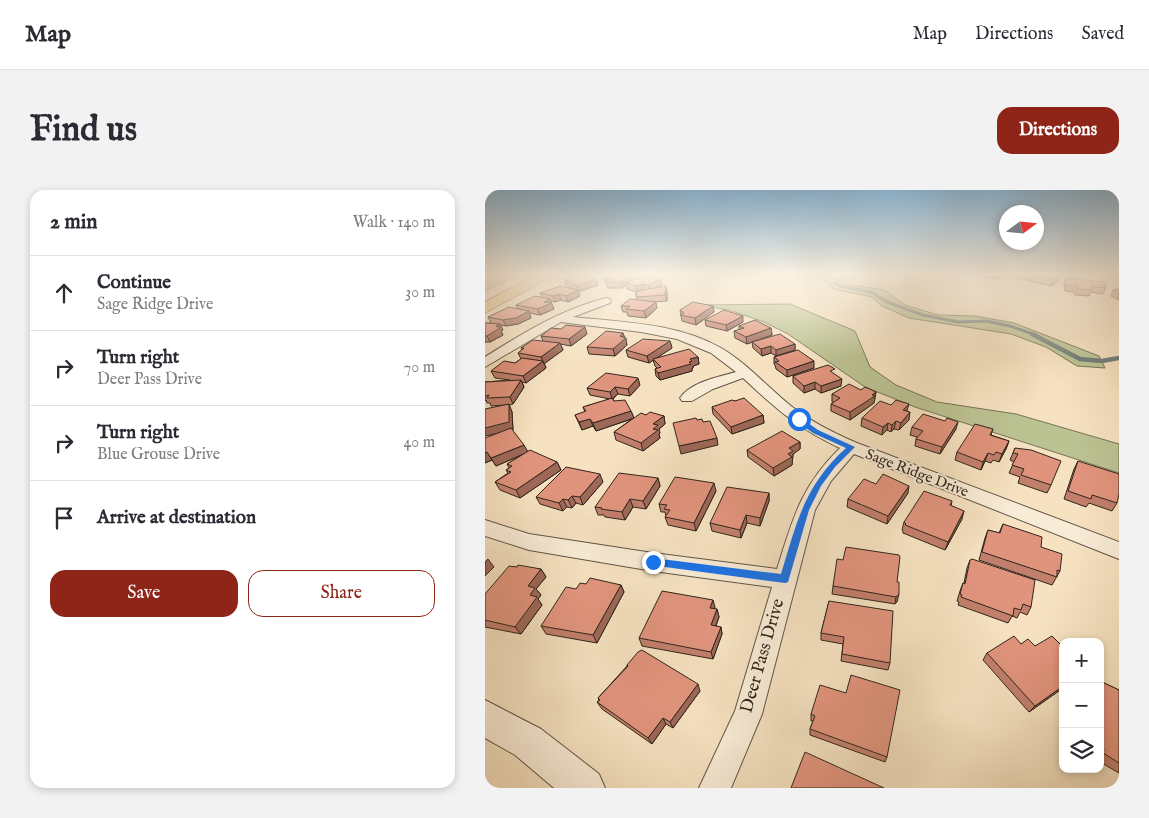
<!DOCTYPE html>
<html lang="en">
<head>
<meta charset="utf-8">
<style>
	body { margin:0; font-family:"IM FELL English",serif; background:#f2f2f3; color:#2b2b33 }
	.controls { position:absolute; right:15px; bottom:15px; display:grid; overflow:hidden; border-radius:10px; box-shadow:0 2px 8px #0003 }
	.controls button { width:45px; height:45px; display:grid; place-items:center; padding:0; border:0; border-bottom:1px solid #e1e1e2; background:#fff; color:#2b2b33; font:25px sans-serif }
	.compass { position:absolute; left:514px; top:15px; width:45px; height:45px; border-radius:50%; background:#fff; box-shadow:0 2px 8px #0003; rotate:75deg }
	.stop { position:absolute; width:15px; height:15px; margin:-11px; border:4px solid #1a73e8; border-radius:50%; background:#fff }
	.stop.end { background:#1a73e8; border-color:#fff; box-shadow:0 1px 5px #0008 }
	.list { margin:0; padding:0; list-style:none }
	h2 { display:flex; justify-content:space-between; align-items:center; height:65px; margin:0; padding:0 20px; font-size:21px }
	h2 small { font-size:16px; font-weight:400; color:#7c7c81 }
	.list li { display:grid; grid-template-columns:32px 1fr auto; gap:15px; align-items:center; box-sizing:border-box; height:75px; padding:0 20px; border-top:1px solid #e1e1e2 }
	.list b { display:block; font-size:19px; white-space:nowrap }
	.list p { margin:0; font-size:16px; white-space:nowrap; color:#7c7c81 }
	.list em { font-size:16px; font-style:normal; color:#7c7c81 }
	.actions { display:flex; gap:10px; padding:15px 20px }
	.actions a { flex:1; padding:11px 0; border:1px solid #8f2418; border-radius:15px; text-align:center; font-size:18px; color:#8f2418 }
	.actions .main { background:#8f2418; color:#fff }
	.icon { flex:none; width:28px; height:28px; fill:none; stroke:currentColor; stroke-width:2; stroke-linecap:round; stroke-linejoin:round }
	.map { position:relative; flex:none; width:634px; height:598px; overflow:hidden; border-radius:15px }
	header { display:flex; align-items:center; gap:30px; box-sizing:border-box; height:70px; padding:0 25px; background:#fff; border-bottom:1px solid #e1e1e2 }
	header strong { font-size:24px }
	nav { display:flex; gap:28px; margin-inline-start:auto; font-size:18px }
	.intro { display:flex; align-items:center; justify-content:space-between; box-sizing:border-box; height:120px; padding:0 30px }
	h1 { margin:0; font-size:35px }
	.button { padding:12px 22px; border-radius:15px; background:#8f2418; color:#fff; font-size:18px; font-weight:700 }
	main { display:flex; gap:30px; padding:0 30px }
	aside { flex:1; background:#fff; border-radius:15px; box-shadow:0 2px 8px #0003 }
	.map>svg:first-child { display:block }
</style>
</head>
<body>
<header>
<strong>Map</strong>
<nav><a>Map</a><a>Directions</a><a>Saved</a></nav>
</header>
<div class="intro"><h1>Find us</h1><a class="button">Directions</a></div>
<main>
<aside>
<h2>2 min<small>Walk · 140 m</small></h2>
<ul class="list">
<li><svg class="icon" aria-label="ahead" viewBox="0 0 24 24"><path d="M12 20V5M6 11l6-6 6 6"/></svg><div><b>Continue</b><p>Sage Ridge Drive</p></div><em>30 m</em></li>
<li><svg class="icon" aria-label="right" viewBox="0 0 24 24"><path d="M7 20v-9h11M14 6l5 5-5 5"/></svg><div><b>Turn right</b><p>Deer Pass Drive</p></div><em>70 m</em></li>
<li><svg class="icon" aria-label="right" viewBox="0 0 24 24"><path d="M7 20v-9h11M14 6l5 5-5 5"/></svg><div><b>Turn right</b><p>Blue Grouse Drive</p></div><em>40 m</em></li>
<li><svg class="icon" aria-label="arrive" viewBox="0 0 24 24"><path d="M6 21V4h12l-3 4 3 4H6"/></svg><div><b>Arrive at destination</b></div></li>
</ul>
<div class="actions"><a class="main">Save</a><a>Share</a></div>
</aside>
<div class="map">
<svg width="634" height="598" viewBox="0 0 634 598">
	<rect width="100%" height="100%" fill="#f6e2c1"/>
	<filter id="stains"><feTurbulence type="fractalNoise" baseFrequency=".004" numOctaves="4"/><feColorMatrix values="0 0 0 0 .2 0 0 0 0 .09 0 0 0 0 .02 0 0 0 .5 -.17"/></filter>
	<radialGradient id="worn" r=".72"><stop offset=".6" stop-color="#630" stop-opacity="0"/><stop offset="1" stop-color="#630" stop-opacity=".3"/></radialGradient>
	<path fill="#bcc393" stroke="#767458" d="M 0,85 L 33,85 L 0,101 Z
		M 324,85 L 366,85 L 370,89 L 361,94 L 399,100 L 420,115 L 453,125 L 490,126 L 529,133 L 614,166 L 620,178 L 592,176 L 561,157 L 526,144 L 424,128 L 397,116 L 387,107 L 349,99 L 335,86 Z
		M 305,114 L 370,141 L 385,177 L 411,195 L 452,212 L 531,224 L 634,254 L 634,283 L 430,217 L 380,197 L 303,144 L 279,132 L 244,120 L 212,115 Z"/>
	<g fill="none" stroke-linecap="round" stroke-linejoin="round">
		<path stroke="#737f7d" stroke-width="3" d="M 356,85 L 358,87 L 350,93 L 355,96 L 386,102 L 402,112 L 438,125 L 473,132 L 501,131 L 525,136 L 551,145"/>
		<path stroke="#737f7d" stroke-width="4.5" d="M 547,144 L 595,169 L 617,171 L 634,168"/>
		<g stroke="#615546" stroke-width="2">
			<path id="minor" d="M 585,85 L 631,85 C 621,94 596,93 585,85 Z
				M 121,108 L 125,109 L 126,111 L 125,113 L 88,127 C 136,132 192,133 236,158 C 262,173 282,197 306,216 C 326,232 349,243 372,253 L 634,352 L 634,369 L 369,264 L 346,291 L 330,320 L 277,524 L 246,598 L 214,598 L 250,521 L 287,397 L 168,381 L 44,360 L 0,346 L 0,330 L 44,344 L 168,363 L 292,379 C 308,328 316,296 355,258 C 314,239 291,219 258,188 L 228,199 L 207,211 L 197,211 L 195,208 C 206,192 233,187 251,182 L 226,163 L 192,149 L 156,142 L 76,132 L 0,177 L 0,167 C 38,143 77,119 121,108 Z"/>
		</g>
		<g stroke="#615546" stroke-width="2">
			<path id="tertiary" d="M 0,510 L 56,539 L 114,584 L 120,598 L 69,598 L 30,565 L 0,548 Z"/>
		</g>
		<g stroke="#2f261d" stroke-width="1">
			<path id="primary" d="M 50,85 L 67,85 L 65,88 L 0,123 L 0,112 Z"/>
		</g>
		<path stroke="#2f261d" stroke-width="2" stroke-dasharray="2 1" stroke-linecap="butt" d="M 246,85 L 251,88"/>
		<use href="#minor" fill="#f9ecd7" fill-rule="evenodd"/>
		<use href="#tertiary" fill="#f9ecd7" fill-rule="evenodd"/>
		<use href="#primary" fill="#ebc180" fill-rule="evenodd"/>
	</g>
	<path fill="#c27f6c" stroke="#2f261d" d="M 491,85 L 520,85 L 519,87 L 508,89 Z
		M 530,85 L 575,85 L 574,89 L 567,96 L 529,87 Z
		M 119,88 L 146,89 L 144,92 L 176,89 L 177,95 L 171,98 L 182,102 L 182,111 L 168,112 L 172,118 L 161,128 L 143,126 L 142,122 L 138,122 L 136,116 L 152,110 L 151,105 L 151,102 L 142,99 L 141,95 L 138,98 L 123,98 Z
		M 581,88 L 621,98 L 618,104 L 606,102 L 604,106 L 590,105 L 589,102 L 580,101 L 579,93 Z
		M 79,89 L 113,95 L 93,101 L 95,106 L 83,112 L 76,110 L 70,112 L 65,111 L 69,119 L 55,125 L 44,123 L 46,128 L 33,134 L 21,136 L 15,135 L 18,140 L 16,141 L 18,145 L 5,152 L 0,152 L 0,133 L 6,133 L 3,127 L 33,119 L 31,115 L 57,108 L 55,103 L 90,100 L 81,95 Z
		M 634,99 L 634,110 L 626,106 L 628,100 Z
		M 228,116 L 229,122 L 211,135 L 197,131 L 195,120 Z
		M 220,130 L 258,132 L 242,141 L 221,136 Z
		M 254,136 L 286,138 L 287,145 L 271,151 L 310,154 L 310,160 L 291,166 L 286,163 L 277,166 L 268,158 L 267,152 L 262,154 L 250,148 L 249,141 L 254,140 Z
		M 138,143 L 142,155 L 130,166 L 104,164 L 102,157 Z
		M 102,144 L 86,156 L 75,154 L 78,160 L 59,173 L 61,178 L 41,193 L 37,192 L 39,197 L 28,214 L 24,215 L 27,222 L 28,240 L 27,240 L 42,261 L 72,272 L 76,280 L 35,308 L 15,300 L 10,292 L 23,283 L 21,280 L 24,278 L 22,274 L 37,265 L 11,276 L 7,270 L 0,273 L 12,244 L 21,215 L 6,216 L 5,213 L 2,213 L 1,210 L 0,211 L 0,192 L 25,190 L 10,188 L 6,181 L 30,173 L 36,169 L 33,163 L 37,160 L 36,158 L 58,151 L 56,146 Z
		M 185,151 L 187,158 L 170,169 L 213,167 L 214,174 L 208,176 L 208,178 L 207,178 L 207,181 L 175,190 L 171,186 L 170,179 L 172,178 L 170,176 L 168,170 L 164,173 L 143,167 L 141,160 Z
		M 289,167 L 329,178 L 302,187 L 291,179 L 290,175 L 289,174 Z
		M 349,184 L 356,196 L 336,203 L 330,199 L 319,203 L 308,193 L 308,186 Z
		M 155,195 L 145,206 L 133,204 L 128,209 L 129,211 L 146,221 L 149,228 L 161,225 L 179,226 L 180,234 L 174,239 L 175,243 L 174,244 L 175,248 L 158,261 L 131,250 L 129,242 L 147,229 L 111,241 L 108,236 L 97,240 L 90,225 L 100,222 L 98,217 L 125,209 L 105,205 L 102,198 Z
		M 376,200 L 391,202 L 389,213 L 365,230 L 346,221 L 346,214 L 348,212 L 347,212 L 347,204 Z
		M 250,211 L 278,225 L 279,233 L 247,244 L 228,224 L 227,217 Z
		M 422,221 L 424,230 L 414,240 L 409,239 L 406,242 L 402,240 L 397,245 L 376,236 L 377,228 Z
		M 427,237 L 471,239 L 455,264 L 430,256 L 431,249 L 432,247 L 425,245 Z
		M 508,239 L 506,245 L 524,251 L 521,259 L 514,272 L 508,270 L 506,273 L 500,271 L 496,280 L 470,270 L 472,262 Z
		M 315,252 L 315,259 L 308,264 L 307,275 L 289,286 L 263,267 L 262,260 Z
		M 530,258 L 566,295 L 562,303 L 533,293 L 535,287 L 524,283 L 529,272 L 525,270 Z
		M 593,271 L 632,313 L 627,321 L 604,313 L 601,317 L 579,309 L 589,279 Z
		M 173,288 L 175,296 L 161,319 L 148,317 L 140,330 L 120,327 L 119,325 L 113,325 L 110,317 Z
		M 118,292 L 98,315 L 91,313 L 87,318 L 82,317 L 78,321 L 55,314 L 51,307 Z
		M 391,294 L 423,303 L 402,334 L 362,317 L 363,309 Z
		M 231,301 L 211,341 L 183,335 L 180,327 L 181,326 L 180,322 L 176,322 L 174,314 Z
		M 284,303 L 284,311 L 275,336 L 262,333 L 256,348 L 227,341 L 225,333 Z
		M 467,311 L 466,316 L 477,329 L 460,360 L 418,343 L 418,341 L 417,340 L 419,332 Z
		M 518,334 L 556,357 L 575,381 L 567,395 L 494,370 L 500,348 L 503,340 L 514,343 Z
		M 485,370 L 546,417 L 542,425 L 535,422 L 532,428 L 527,426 L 523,433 L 473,415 L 474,412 L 472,411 L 475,401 L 478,393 L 479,393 L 482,378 Z
		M 32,377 L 56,379 L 61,387 L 51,399 L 56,405 L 53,409 L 57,415 L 36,444 L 0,437 L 0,404 Z
		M 412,392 L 412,412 L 410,414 L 347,404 L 348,396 Z
		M 101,394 L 136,395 L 139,402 L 112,453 L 61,444 L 56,436 L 91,399 Z
		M 344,411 L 405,473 L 403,480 L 356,471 L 358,454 L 336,450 L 336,443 Z
		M 230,417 L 229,419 L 232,419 L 234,427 L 231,436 L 236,437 L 237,444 L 228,469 L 157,456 L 154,448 Z
		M 536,454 L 550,456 L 578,457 L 578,498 L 544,522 L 498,470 L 502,463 Z
		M 142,475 L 215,501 L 188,538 L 181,534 L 167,554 L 117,519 L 112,512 L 114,510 L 113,508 L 142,476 Z
		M 615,491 L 634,500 L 634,583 L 615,572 Z
		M 361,503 L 402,567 L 400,572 L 325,545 L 325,539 L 328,531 L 326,531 L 326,524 Z"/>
	<path fill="#9e6858" stroke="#2f261d" d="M 143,85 L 145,85 L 146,89 L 142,94 L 141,93 L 141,95 L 138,98 L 136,92 Z
		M 510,85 L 520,85 L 519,87 L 508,89 Z
		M 574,85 L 575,85 L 574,89 L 567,96 L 569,90 Z
		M 111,89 L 113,95 L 93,102 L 91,96 Z
		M 176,89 L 177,95 L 164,101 L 163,95 Z
		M 158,94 L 159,99 L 152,102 L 151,96 Z
		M 181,96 L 182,102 L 182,111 L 180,105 Z
		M 93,100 L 95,106 L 83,112 L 81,106 Z
		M 74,104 L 76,110 L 70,112 L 68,106 Z
		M 65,109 L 69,119 L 55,125 L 52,119 L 59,112 Z
		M 171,112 L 172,118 L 161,128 L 159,121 Z
		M 228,116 L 229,122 L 211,135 L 210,128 Z
		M 44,121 L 46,128 L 33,134 L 21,136 L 18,130 Z
		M 258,126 L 258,132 L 242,141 L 241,135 Z
		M 15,134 L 18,140 L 16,141 L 18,145 L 5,152 L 2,146 L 11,136 Z
		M 100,137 L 102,144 L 86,156 L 84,149 Z
		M 286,138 L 287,145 L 262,154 L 261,147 Z
		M 138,143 L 140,149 L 141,148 L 142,155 L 130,166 L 128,159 L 135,146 Z
		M 185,151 L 187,158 L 164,173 L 162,166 Z
		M 75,153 L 78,160 L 59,174 L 56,167 Z
		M 310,154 L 310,160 L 291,166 L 291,160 Z
		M 286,156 L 286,163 L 277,166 L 276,159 Z
		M 213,167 L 214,174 L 208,176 L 208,178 L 207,178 L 207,181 L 175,190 L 173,183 L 205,169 Z
		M 58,171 L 61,178 L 41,193 L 38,186 Z
		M 329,171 L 329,178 L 302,187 L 302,180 Z
		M 153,188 L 155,195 L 145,206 L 143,199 Z
		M 357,189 L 356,196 L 336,203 L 336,196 Z
		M 36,190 L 39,197 L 28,214 L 25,207 Z
		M 330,192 L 330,199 L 319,203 L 319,196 Z
		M 130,197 L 133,204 L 127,209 L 125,202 Z
		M 391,202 L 389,213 L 365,230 L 365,222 Z
		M 24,214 L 27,222 L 28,240 L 0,246 L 0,238 Z
		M 424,214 L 422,221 L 418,220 Z
		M 146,221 L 149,228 L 111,241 L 108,233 Z
		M 425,222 L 424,230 L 414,240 L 416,233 Z
		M 278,225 L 279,233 L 247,244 L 246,237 Z
		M 179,226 L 180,234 L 174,239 L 175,243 L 174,244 L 175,248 L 158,261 L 156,253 L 168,234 Z
		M 105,229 L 108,236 L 97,240 L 94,232 Z
		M 411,231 L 409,239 L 406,242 L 407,235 Z
		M 473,232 L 471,239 L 455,264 L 457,257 Z
		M 403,233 L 402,240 L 397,245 L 398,237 Z
		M 232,248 L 233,255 L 196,264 L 194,256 Z
		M 524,251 L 521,259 L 514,272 L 517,264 Z
		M 315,252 L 315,259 L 308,264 L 307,275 L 289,286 L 288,278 L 304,258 Z
		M 39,255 L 43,262 L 11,276 L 6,268 Z
		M 2,262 L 7,270 L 0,273 L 0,263 Z
		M 503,263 L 500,271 L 496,280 L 498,272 Z
		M 72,272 L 76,280 L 35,308 L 31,300 Z
		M 115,284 L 118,292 L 98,315 L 95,307 Z
		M 173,288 L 175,296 L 161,319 L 158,311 Z
		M 229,293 L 231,301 L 211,341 L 209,333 Z
		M 424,296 L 423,303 L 402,334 L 403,326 Z
		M 284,303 L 284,311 L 275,336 L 275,328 Z
		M 87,306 L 91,313 L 87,318 L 83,310 Z
		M 78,309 L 82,317 L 78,321 L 74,313 Z
		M 145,309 L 148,317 L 140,330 L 137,322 Z
		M 479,321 L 477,329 L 460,360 L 463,352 Z
		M 261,325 L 262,333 L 256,348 L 255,340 Z
		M 3,369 L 9,377 L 0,386 L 0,372 Z
		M 56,379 L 61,387 L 51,399 L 56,405 L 53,409 L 57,415 L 36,444 L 30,437 L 43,396 Z
		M 136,395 L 139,402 L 112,453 L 108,445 Z
		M 414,404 L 412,412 L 410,414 L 411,407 Z
		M 228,410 L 230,417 L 227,426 L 225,418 Z
		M 232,419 L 234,427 L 228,443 L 226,435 Z
		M 236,437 L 237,444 L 228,469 L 226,462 Z
		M 213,494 L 215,501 L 188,538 L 185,532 Z
		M 578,496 L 578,498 L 544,522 L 550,516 Z
		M 178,528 L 181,534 L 167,554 L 163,548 Z"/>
	<path fill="#e1947d" stroke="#2f261d" d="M 95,85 L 102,85 L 111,89 L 91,96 L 79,89 Z
		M 122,85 L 143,85 L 136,92 L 121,92 L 125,89 L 121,89 L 122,88 L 119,88 Z
		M 160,85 L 176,89 L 163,95 L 158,94 L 151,96 L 141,93 Z
		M 546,85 L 574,85 L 569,90 Z
		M 581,88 L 619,92 L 621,98 L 606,96 L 607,100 L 592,99 L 592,96 L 582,95 Z
		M 75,96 L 93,100 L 81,106 L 74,104 L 68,106 L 55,103 Z
		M 181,96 L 180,105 L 152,107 L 151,105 L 152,101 Z
		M 634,99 L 634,102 L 628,100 Z
		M 50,106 L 65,109 L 59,112 L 67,113 L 52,119 L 31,115 Z
		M 145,109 L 171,112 L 159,121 L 141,119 L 145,116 L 136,116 Z
		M 208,112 L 228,116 L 210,128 L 195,125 L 199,123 L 195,120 Z
		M 24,117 L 44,121 L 31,128 L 18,130 L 3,127 Z
		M 239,120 L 258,126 L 241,135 L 220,130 Z
		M 270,130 L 286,138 L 261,147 L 249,141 L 259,138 L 254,136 Z
		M 0,133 L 15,134 L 11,136 L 15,138 L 2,146 L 0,146 Z
		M 81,135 L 100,137 L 84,149 L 56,146 L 66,138 L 76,139 Z
		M 121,141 L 138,143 L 135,146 L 141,148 L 128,159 L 102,157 Z
		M 295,144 L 310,154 L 291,160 L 286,156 L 276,159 L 267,152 Z
		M 158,149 L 185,151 L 162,166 L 141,160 Z
		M 48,150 L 75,153 L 56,167 L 33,163 L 39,158 L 36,158 Z
		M 204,159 L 213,167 L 205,169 L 207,171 L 204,172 L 206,174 L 173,183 L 170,179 L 176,177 L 168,169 Z
		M 313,160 L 329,171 L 302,180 L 290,172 L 294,171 L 289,167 Z
		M 37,168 L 58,171 L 38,186 L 6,181 L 19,171 L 30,173 Z
		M 343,175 L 350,179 L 345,181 L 357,189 L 336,196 L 330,192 L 319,196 L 308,186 Z
		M 121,183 L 153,188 L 143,199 L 130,197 L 125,202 L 102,198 Z
		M 36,190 L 25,207 L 2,208 L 4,205 L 0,206 L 0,192 Z
		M 364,194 L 376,200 L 380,197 L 391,202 L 387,205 L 390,206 L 365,222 L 346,214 L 355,208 L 347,204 Z
		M 127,208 L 129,211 L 140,210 L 146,221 L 108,233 L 105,229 L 94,232 L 90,225 L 101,221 L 98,217 Z
		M 259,208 L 278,225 L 246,237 L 227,217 L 247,210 L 250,211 Z
		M 411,210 L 424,214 L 418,220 L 425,222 L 416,233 L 411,231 L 407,235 L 403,233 L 398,237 L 377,228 L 395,211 L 406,215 Z
		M 24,214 L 24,232 L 0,238 L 0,219 Z
		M 165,222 L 179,226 L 168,234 L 173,235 L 168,239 L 173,240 L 156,253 L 129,242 L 156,223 L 161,225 Z
		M 438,224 L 460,231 L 462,228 L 473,232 L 457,257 L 431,249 L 438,241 L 427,237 Z
		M 211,228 L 212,230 L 217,229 L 218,232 L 225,231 L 232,248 L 194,256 L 188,233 Z
		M 490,234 L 508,239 L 505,245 L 524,251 L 517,264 L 511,262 L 509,265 L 503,263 L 498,272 L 472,262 Z
		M 26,238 L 39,255 L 6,268 L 2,262 L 0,263 L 0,248 Z
		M 297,241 L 315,252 L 304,258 L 308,261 L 303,264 L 307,267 L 288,278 L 262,260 Z
		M 530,258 L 546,260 L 576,271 L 566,295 L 536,285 L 539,279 L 527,275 L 533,264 L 528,263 Z
		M 45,260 L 72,272 L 31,300 L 10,292 L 26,282 L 21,280 L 27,276 L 22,274 Z
		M 593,271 L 634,284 L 634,304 L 632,313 L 607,305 L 606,309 L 583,301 Z
		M 81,277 L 115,284 L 95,307 L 87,306 L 83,310 L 78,309 L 74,313 L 51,307 Z
		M 134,283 L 173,288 L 158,311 L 145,309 L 137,322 L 116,319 L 117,318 L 110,317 Z
		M 398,284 L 424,296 L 403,326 L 363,309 L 379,289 L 391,294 Z
		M 190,287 L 229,293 L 209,333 L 180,327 L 185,320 L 179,319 L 182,315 L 174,314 Z
		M 242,297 L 284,303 L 275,328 L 261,325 L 255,340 L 225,333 Z
		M 439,301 L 467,311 L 465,315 L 479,321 L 463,352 L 420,335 L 421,334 L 419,332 Z
		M 518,334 L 557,347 L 556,357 L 577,364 L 575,381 L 572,380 L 572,387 L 497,362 L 503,340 L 515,343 Z
		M 361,357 L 414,365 L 415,367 L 412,392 L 414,392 L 414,404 L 411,407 L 348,396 L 352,369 L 358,370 Z
		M 487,369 L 550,390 L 546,417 L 538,414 L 536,420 L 529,418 L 528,426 L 476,407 L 477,405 L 475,404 L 478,393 L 480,394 L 485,370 Z
		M 33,375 L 56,379 L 43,396 L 50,398 L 45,405 L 52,407 L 30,437 L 0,430 L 0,404 L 24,376 L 32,377 Z
		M 105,388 L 136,395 L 108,445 L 56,436 L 81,397 L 91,399 L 95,393 L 101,394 Z
		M 177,401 L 228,410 L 225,418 L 232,419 L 226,435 L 236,437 L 226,462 L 154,448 Z
		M 344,411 L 408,421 L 405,473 L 357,464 L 359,447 L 336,443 Z
		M 529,446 L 536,454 L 543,449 L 550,456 L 567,446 L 578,457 L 578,496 L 550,516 L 502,463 Z
		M 157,460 L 213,494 L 185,532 L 178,528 L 163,548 L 112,512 L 115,510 L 113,508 L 143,476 L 142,475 L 153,462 Z
		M 366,485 L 415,500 L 402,567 L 325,539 L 330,526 L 326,524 L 335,495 L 361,503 Z
		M 615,491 L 634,500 L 634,573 L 618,563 L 619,559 L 615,557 Z
		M 320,562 L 399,598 L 306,598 Z"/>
	<linearGradient id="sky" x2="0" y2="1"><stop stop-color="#8bb7d7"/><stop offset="0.5" stop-color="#fbf2e3"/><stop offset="1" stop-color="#fbf2e3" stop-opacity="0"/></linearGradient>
	<rect width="634" height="169" fill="url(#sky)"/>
	<path fill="#1a73e8" d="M 311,228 L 316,228 L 333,240 L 370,257 L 350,277 L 336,296 L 324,320 L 303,392 L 300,393 L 165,375 L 163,372 L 168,368 L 296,384 C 312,332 319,296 361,258 L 328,243 L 311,231 Z"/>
	<g text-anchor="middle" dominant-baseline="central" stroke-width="4" stroke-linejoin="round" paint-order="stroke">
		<g font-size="15" fill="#2f261d" stroke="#f9ecd7">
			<text transform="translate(432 283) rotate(21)">Sage Ridge Drive</text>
		</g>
		<g font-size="18" fill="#2f261d" stroke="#f9ecd7">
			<text transform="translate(278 466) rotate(-74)">Deer Pass Drive</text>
		</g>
	</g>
	<rect width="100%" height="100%" filter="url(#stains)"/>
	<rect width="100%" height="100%" fill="url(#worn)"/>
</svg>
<div class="controls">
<button>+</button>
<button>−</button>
<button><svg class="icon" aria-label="layers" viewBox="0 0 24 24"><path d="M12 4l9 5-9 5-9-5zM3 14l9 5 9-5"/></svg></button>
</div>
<svg class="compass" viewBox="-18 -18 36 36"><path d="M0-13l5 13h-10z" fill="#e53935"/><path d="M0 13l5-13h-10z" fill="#7c7c81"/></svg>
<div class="stop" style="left:314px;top:229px"></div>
<div class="stop end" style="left:168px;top:372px"></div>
</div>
</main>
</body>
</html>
